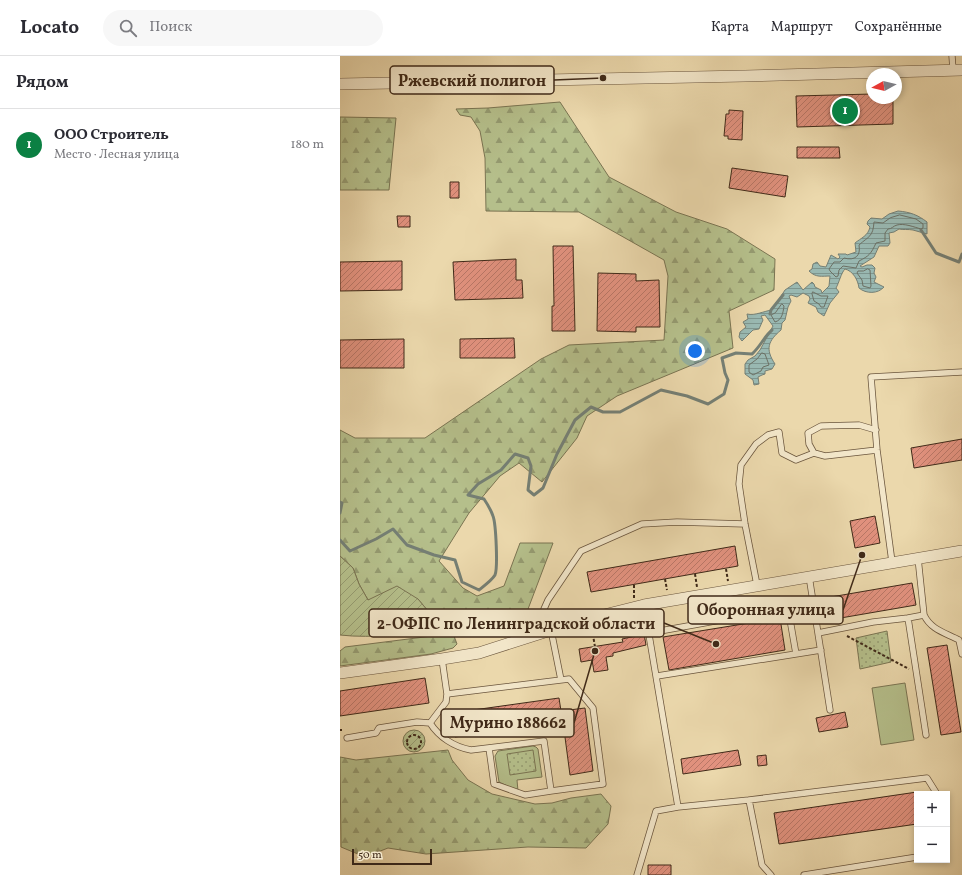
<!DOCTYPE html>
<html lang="ru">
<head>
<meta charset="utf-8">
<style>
	body { margin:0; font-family:Vollkorn,serif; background:#f7f7f7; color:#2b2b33 }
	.controls { position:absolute; right:12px; bottom:12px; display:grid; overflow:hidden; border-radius:0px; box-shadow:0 2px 6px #0003 }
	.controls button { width:36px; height:36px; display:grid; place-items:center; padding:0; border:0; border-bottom:1px solid #e1e1e2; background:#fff; color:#2b2b33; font:20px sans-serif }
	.compass { position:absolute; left:526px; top:12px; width:36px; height:36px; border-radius:50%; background:#fff; box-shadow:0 2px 6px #0003; rotate:262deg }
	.scale { position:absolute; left:12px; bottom:10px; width:80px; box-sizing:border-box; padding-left:4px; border:2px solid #3f2918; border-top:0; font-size:11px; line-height:14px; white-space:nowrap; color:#3f2918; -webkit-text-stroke:3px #f2e6c9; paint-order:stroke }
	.you { position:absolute; left:355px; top:295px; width:14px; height:14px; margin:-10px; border:3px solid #fff; border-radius:50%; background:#1a73e8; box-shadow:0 0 0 6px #1a73e833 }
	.badge { display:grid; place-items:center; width:26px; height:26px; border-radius:50%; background:#0b8043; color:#fff; font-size:13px; font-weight:700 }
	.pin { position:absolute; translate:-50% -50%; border:2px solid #fff; box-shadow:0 1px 4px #0006 }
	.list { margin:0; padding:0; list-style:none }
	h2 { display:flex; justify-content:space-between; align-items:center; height:52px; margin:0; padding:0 16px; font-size:17px }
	h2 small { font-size:13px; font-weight:400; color:#7c7c81 }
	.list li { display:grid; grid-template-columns:26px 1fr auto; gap:12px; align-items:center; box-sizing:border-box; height:72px; padding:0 16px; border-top:1px solid #e1e1e2 }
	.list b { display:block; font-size:15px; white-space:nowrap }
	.list p { margin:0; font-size:13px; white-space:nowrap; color:#7c7c81 }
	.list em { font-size:13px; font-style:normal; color:#7c7c81 }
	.icon { flex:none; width:22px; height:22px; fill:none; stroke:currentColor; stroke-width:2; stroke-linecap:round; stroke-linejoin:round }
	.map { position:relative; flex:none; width:622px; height:819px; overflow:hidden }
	header { display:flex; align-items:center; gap:24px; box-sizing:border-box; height:56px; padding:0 20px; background:#fff; border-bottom:1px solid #e1e1e2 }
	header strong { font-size:19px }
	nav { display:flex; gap:22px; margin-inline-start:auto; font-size:14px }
	.search { width:280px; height:36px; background:#f7f7f7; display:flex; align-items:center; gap:10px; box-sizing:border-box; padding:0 14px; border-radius:22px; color:#7c7c81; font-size:15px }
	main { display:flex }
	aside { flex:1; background:#fff }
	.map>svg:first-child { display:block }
</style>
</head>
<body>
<header>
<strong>Locato</strong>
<div class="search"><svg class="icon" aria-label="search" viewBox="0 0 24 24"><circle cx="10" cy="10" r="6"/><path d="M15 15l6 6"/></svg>Поиск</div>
<nav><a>Карта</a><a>Маршрут</a><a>Сохранённые</a></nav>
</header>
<main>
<aside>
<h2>Рядом<small></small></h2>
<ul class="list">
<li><span class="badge">1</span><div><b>ООО Строитель</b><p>Место · Лесная улица</p></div><em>180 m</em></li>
</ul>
</aside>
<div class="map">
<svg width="622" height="819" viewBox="0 0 622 819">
	<defs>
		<pattern id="forest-firs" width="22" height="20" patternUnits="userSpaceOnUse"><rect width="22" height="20" fill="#b5bf8b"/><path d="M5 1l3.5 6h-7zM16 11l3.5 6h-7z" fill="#959b71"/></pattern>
		<pattern id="park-dots" width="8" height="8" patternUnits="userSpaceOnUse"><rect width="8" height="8" fill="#b5bf8b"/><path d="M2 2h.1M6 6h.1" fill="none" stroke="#959b71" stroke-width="1.8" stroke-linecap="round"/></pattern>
		<pattern id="garden-furrows" width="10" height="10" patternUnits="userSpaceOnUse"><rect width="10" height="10" fill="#b5bf8b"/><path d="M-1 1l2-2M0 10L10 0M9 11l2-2" fill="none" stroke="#959b71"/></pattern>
		<pattern id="water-rules" width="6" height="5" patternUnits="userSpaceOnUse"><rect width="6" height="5" fill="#99b8b1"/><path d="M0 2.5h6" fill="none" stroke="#7e968f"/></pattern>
		<pattern id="building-hatch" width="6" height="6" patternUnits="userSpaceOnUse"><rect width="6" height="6" fill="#e2927f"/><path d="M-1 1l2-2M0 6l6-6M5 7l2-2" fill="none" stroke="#b97767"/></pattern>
	</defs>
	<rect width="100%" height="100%" fill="#ebd8ac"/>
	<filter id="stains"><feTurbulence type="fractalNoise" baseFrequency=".005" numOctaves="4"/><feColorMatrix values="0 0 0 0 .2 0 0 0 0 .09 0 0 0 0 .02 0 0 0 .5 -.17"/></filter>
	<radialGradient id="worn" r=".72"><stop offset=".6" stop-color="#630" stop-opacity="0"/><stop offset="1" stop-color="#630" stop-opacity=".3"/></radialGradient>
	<path fill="#b5bf8b" stroke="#7a7452" d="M 565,627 L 574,684 L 541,689 L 532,632 Z
		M 193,690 L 196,691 L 198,693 L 202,721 L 177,724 L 178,735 L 159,726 L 155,700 L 158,695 Z"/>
	<path fill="url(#forest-firs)" stroke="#7a7452" d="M 220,46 L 269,121 L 336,156 L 387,173 L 435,203 L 434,234 L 389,255 L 393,292 L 277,340 L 247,360 L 237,382 L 202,426 L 179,407 L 160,420 L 129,457 L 99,505 L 123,532 L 137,540 L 164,530 L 180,487 L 213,487 L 185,561 L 139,578 L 103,573 L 78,543 L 28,544 L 19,528 L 13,512 L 0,500 L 0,374 L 15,382 L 85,382 L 201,303 L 229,289 L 324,284 L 328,220 L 324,204 L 239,156 L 146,155 L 145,102 L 140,75 L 131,61 L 120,59 L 116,53 L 148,52 Z
		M 0,61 L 56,62 L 49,134 L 0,134 Z
		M 108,578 L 114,580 L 117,588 L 113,592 L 91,598 L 0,610 L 0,595 L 5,591 Z
		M 108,694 L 112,704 L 128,724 L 152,738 L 195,748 L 212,747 L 231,742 L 261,738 L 271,750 L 268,768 L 246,792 L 188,791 L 86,798 L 48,792 L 25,801 L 1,791 L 0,701 L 16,704 Z"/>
	<path fill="url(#park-dots)" stroke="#7a7452" d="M 547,575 L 551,606 L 520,613 L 516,582 Z
		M 193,694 L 196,715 L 170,719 L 167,698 Z"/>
	<path fill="url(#garden-furrows)" stroke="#7a7452" d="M 0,500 L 13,512 L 19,528 L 28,544 L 57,530 L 78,543 L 103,573 C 69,577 34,583 0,579 Z
		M63 685a11 11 0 1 1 22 0a11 11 0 1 1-22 0Z"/>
	<path fill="url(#water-rules)" stroke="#757f74" d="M 558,155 C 570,156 578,159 587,166 L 587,178 C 582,177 578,175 573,174 C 568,173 563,174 559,173 L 554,176 L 549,177 L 550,187 L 548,190 L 539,190 L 534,201 L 520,210 L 522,211 L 527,209 L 532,209 L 535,212 L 534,217 L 536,221 L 534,226 L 544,231 C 538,238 526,238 519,232 C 518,224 513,215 505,213 C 501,217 499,227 496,232 L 499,236 L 490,247 L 484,260 L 478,256 L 476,251 L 468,247 L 470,243 L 469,240 L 463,237 L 457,241 L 451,239 L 449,240 L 451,245 L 448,251 L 445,264 L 442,267 L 441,274 C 428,285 425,293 435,308 L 432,313 L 425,315 L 425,318 L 422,319 L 418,321 L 419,328 L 414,329 L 413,324 L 405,318 L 405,308 L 408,304 L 415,300 L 420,294 L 433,270 L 425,259 L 421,260 L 423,264 L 419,273 L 413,274 L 402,285 L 399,281 L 400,276 L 406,271 L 403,266 L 408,263 L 407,258 C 415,260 424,255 432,254 L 445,234 L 457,226 L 463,234 L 472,226 L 474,228 L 475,231 L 481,234 L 482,237 L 489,230 L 490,220 C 482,220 476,222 469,215 L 472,213 L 473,208 L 477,206 L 480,210 L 486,211 L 491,199 L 498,203 L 500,201 L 498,198 L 506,198 L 507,199 L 516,196 L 515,187 C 521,182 528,180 530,171 L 527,168 L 528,165 L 531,162 L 542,163 L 549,158 Z"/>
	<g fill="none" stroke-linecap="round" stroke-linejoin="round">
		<path stroke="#6c7064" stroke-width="1" d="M 560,159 L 576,163 L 583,168 L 583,172 L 581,173 C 574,171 564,167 557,169 C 553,170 552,173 548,173 L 545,177 L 545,185 L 536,187 C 531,198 529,200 519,205 L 516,212 L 503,210 L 499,214 L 498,220 L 496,221 L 490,215 L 489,213 L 494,206 L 500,206 L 504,202 C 515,205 521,200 519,189 C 529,180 533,181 534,166 L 543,167 L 550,162 Z
			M 528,213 L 530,214 L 531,230 L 530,232 L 523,230 L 522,224 L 517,217 L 518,215 L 523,215 Z
			M 473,236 L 481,240 L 488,240 L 484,251 L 481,251 L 479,248 L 474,245 L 472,238 Z
			M 442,248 L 444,250 C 443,257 442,264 435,266 L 431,259 L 435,257 Z
			M 422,297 L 425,298 L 429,309 L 423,311 L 421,315 L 413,319 L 409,316 L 409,309 L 417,303 Z"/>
		<path stroke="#757f74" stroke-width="3" d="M 581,174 L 596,197 L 619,206 L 622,198
			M 430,258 L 431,254 L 443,239
			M 0,446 L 2,447 L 0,457
			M 0,484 L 10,495 L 36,483 L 53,473 L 67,489 L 94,499 L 115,504 L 122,526 L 139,534 C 144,530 152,524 155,519 C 158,512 156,468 153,460 C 151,454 148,449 144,443 L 128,439 L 138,428 L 161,414 L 175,398 L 188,402 L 191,410 L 188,434 L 194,439 L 203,432 L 217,398 L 235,364 L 251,351 L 263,356 L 280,356 L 321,334 L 347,340 L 368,348 L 384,338 L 388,324 L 385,317 L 382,302 L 396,297 L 412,298 C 420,291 424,281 432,274"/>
	</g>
	<path fill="url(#building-hatch)" stroke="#3f2918" d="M 532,38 L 532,42 L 553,42 L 553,68 L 457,71 L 456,40 Z
		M 389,54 L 403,55 L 402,84 L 388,83 L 388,80 L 384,80 L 386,58 L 389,58 Z
		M 457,91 L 499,91 L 500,102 L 457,102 Z
		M 392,112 L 448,120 L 445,141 L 389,132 Z
		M 110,126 L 119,126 L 119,142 L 110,142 Z
		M 57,160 L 70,160 L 70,171 L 58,171 Z
		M 213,190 L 233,190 L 235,275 L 212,275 L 212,250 L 214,250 Z
		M 176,203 L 176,224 L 182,224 L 183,242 L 115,244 L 113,206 Z
		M 62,205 L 62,234 L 0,235 L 0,206 Z
		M 258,217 L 296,218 L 296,225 L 319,224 L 320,271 L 296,271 L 296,276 L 257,275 Z
		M 174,282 L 175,302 L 120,302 L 120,283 Z
		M 64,283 L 64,312 L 0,312 L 0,284 Z
		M 622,383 L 622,404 L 574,412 L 571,392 Z
		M 535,460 L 540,487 L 515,492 L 510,465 Z
		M 395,490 L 398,510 L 251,536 L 247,516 Z
		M 572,527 L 576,549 L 489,564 L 485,542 Z
		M 440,562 L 445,594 L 329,614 L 323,581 Z
		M 303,572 L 306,589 L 273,597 L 273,600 L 266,601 L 268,614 L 254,616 L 252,604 L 241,606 L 239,593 L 283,586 L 282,583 L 296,580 L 295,574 Z
		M 607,589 L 621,676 L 601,679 L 587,592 Z
		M 85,622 L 89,647 L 0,660 L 0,635 Z
		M 219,642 L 221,655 L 245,652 L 253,715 L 230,719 L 223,666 L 115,681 L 112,657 Z
		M 505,656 L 508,671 L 479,676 L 476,662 Z
		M 398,694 L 401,709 L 343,718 L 341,703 Z
		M 426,699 L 427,709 L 418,710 L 417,700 Z
		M 577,736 L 577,768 L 439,788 L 434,757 Z
		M 308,809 L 331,809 L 331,819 L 308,819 Z"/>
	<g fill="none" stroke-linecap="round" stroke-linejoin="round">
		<g stroke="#6a553d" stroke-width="7">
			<path id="service" d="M 612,0 L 613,14
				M 536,374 L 519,369 L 481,370 L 468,377 L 469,388 L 474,397 L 485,400 L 537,394
				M 578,502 L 584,559 L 568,562 L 586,679
				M 552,506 L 537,394 L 531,321 L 622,316
				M 469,520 L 490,654
				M 417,529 L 405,468 L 399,428 L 401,409 L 416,388 L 428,379 L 439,376 L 442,397 L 456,404 L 474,397
				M 584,559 C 591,574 606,577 619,584 L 622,598
				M 211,574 L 221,624
				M 206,575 L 203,562 L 204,553 L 208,544 L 241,495 L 302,468 L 337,466 L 405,468
				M 320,575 L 448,552 L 456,598
				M 478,577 L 533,566 L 568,562
				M 317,620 L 481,594
				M 90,667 C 99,681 114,691 131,694 L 204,685 L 211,735 L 263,728 L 253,652 L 229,623 L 107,638
				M 90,667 L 106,646 L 107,638 L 102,603
				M 7,682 L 36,677 L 39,672 L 77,666 L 90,667
				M 149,692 L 154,728 L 185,739 L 211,735
				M 409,744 L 422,809 L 431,819
				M 338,751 L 409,744 L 587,722 L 597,738
				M 297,819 L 316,755 L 338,751 L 304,549
				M 464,819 L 577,801"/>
		</g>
		<g stroke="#6a553d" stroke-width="12">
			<path id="minor" d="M 0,28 L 405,20 L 622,14
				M 0,617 L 102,603 L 139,597 L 236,566 L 304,549 L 622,495"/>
		</g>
		<path stroke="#3f2918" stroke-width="2" stroke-dasharray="3 2" stroke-linecap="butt" d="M 386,513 L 388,525
			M 355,518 L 357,531
			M 325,523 L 327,534
			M 294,542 L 294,529
			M 292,566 L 299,571
			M 252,573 L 255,591
			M 507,580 L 569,613
			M 0,674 L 2,674
			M67 686a7 7 0 1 1 14 0a7 7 0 1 1-14 0Z"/>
		<use href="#service" stroke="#f2e6c9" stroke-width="5.5"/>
		<use href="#minor" stroke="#f2e6c9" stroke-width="11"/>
	</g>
	<path fill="none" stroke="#3f2918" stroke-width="1.5" d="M263 22L214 24M522 499L503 554M376 588L324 567M255 595L234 667"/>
	<g fill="#3f2918" stroke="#f2e6c9" stroke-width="1.5">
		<circle cx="263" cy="22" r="4"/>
		<circle cx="522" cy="499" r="4"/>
		<circle cx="376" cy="588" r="4"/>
		<circle cx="255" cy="595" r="4"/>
	</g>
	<g fill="#f2e6c9" stroke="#3f2918" stroke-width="1.5">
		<rect x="50" y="10" width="164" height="28" rx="4"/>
		<rect x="348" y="540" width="155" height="28" rx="4"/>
		<rect x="29" y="553" width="295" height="28" rx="4"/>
		<rect x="101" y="653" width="133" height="28" rx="4"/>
	</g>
	<g font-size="16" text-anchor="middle" font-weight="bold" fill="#3f2918">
		<text x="132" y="30">Ржевский полигон</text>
		<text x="426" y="559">Оборонная улица</text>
		<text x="176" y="573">2-ОФПС по Ленинградской области</text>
		<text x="168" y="672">Мурино 188662</text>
	</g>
	<rect width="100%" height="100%" filter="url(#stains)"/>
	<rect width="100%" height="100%" fill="url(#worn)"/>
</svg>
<div class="controls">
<button>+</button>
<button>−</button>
</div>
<svg class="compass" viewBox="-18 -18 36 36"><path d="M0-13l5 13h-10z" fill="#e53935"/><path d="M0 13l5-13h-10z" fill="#7c7c81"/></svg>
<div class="scale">50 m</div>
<div class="you"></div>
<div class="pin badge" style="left:505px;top:55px">1</div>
</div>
</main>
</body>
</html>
